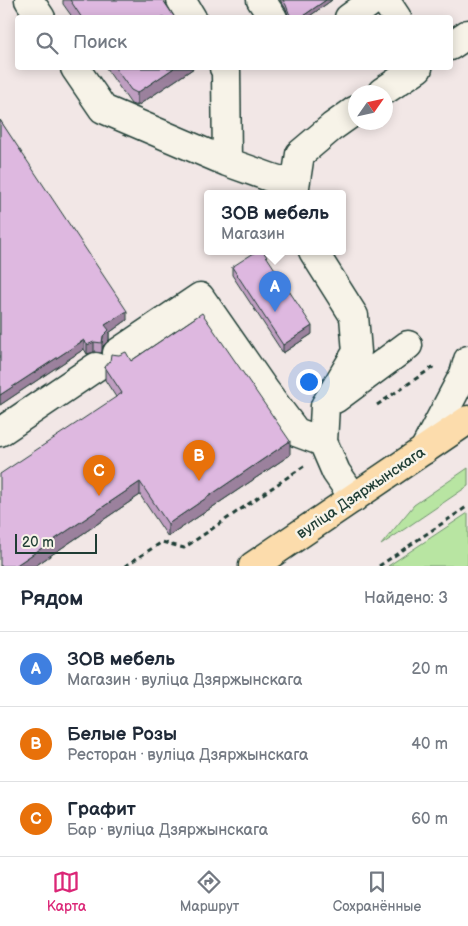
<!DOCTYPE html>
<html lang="ru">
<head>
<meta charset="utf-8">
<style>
	body { margin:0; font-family:"Balsamiq Sans",sans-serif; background:#f6f6f7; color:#1f2937 }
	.compass { position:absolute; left:348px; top:85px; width:45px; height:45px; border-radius:50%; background:#fff; box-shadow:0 2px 12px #0003; rotate:56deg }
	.scale { position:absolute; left:15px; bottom:12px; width:82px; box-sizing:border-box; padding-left:5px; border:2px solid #1f3d34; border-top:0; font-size:14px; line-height:18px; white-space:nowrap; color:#1f3d34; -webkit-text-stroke:4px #f7f3e8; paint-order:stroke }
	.you { position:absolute; left:308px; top:381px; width:18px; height:18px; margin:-12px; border:4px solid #fff; border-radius:50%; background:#1a73e8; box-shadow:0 0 0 8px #1a73e833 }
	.badge { display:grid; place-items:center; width:32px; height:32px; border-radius:50%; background:#db2777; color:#fff; font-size:16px; font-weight:700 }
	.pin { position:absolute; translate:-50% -41px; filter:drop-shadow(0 1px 2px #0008) }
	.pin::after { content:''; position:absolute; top:26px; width:18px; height:15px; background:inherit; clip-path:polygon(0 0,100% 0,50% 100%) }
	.popup { position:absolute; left:204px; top:190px; width:142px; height:65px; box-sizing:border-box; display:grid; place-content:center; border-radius:5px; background:#fff; filter:drop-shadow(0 1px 4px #0005); font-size:16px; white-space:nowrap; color:#747a83 }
	.popup b { font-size:19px; color:#1f2937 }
	.popup::after { content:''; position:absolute; left:50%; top:100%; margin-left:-10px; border:10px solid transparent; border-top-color:#fff }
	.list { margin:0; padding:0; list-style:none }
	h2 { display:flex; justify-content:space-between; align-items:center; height:65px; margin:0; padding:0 20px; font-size:21px }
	h2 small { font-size:16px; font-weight:400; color:#747a83 }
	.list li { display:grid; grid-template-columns:32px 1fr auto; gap:15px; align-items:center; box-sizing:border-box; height:75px; padding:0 20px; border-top:1px solid #e0e1e3 }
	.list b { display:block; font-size:19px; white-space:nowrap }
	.list p { margin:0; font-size:16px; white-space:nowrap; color:#747a83 }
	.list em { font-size:16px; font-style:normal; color:#747a83 }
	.icon { flex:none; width:28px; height:28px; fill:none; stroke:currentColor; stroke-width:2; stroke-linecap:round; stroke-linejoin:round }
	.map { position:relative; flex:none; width:468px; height:566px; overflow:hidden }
	.search { position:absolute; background:#fff; box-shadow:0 2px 12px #0003; left:15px; right:15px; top:15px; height:55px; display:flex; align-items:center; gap:12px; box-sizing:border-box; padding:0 18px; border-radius:5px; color:#747a83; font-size:19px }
	.sheet { height:290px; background:#fff }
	nav { display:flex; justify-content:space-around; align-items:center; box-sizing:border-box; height:70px; border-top:1px solid #e0e1e3; background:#fff; font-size:14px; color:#747a83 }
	nav a { display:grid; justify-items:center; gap:2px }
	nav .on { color:#db2777 }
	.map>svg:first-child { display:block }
</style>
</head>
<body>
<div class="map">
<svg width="468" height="566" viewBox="0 0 468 566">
	<rect width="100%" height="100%" fill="#f2e7e6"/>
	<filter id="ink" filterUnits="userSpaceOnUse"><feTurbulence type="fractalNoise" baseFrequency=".02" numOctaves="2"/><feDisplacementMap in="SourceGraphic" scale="10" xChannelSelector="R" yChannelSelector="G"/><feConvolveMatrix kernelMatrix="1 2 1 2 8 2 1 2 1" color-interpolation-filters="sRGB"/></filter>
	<g filter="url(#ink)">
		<path fill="#b8e5a2" stroke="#6c916b" d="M 468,468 L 468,486 L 381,545 L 414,505 Z
			M 468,513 L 468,566 L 388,566 Z"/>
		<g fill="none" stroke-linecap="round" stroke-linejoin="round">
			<g stroke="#1f3d34" stroke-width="31">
				<path id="minor" d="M 29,0 L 41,18
					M 181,0 L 192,18
					M 261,0 L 273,18
					M 385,0 L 397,18
					M 349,18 L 374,0
					M 450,46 L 468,34
					M 75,68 L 103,109 L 227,162
					M 224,68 L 226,71 L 227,162 L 272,178 L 295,185
					M 382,92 L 418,68
					M 294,193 L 300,154 L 332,127 L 356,110
					M 313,251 L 354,316 L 357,352 L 325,406 L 323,442 L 336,472 L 354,498
					M 117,353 L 200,297 L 266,392 L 296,432 L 323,442
					M 335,399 L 408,345
					M 0,432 L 96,367
					M 424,450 L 464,374 L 468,360"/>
			</g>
			<g stroke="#1f3d34" stroke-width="31">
				<path id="major" d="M 253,566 L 468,420"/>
			</g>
			<path stroke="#1f3d34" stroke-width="3" stroke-dasharray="5 4" stroke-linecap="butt" d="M 377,405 L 436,365
				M 125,566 L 162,542 L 184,548 L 304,466
				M 379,566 L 468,506"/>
			<use href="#minor" stroke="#f7f3e8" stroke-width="28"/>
			<use href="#major" stroke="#fcdcac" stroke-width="28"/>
		</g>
		<path fill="#bf9ec1" stroke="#1f3d34" d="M 63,0 L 163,0 L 175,18 L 73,18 L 63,4 Z
			M 280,0 L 332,0 L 307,18 L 289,18 L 286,9 Z
			M 106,68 L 194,68 L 137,106 L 131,104 Z
			M 0,120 L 127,320 L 109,333 L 109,340 L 103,346 L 102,353 L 94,352 L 87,354 L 84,349 L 0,405 Z
			M 232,267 L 312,334 L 283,353 L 232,275 Z
			M 131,361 L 290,455 L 168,537 L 140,495 L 35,566 L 0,566 L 116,397 L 105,380 L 105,367 Z"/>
		<path fill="#9b819d" stroke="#1f3d34" d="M 326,0 L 332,0 L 307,18 L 300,18 Z
			M 174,68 L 194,68 L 137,106 L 137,93 Z
			M 127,311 L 127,320 L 109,333 L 109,340 L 103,346 L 102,353 L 102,343 L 105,325 Z
			M 312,326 L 312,334 L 283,353 L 283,345 Z
			M 84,340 L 84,349 L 0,405 L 0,395 Z
			M 94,342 L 94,352 L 87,354 L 87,345 Z
			M 290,441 L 290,455 L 168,537 L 168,524 Z
			M 140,482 L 140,495 L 35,566 L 15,566 Z"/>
		<path fill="#deb8e0" stroke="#1f3d34" d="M 70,0 L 163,0 L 175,18 L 82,18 Z
			M 283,0 L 326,0 L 300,18 L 292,18 L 289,13 L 286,5 Z
			M 115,68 L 174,68 L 137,93 L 131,90 Z
			M 0,120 L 127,311 L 105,325 L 109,330 L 103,336 L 102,343 L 94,342 L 87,345 L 84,340 L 0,395 Z
			M 257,251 L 263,251 L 312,326 L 283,345 L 232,267 Z
			M 202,313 L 290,441 L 168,524 L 140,482 L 15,566 L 0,566 L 0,474 L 122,393 L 105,367 L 110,361 L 111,354 L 119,355 L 126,352 L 131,361 Z"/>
	</g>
	<g text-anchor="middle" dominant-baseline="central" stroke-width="5" stroke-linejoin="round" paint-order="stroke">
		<g font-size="15" fill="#1f3d34" stroke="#f7f3e8">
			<text transform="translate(361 493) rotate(-34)">вуліца Дзяржынскага</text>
		</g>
	</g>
</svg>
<svg class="compass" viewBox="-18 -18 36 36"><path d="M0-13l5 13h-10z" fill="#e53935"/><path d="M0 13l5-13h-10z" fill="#747a83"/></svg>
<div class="scale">20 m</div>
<div class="you"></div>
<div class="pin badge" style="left:275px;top:312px;background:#3f7fe0">A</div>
<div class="popup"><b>ЗОВ мебель</b>Магазин</div>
<div class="pin badge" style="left:199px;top:481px;background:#e8710a">B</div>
<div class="pin badge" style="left:99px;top:496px;background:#e8710a">C</div>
<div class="search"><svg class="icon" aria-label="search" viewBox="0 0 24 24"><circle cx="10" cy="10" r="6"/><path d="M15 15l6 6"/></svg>Поиск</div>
</div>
<section class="sheet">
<h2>Рядом<small>Найдено: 3</small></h2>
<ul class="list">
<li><span class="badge" style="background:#3f7fe0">A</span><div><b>ЗОВ мебель</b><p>Магазин · вуліца Дзяржынскага</p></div><em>20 m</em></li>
<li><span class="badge" style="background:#e8710a">B</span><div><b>Белые Розы</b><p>Ресторан · вуліца Дзяржынскага</p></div><em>40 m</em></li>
<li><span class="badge" style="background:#e8710a">C</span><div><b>Графит</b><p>Бар · вуліца Дзяржынскага</p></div><em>60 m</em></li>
</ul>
</section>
<nav>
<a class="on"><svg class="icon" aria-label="map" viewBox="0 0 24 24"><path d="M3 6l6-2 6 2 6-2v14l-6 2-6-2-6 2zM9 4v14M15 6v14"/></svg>Карта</a>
<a><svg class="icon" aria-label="directions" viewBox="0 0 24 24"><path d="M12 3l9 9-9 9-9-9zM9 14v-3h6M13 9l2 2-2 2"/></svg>Маршрут</a>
<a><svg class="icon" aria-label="saved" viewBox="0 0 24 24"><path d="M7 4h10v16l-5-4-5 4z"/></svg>Сохранённые</a>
</nav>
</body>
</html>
